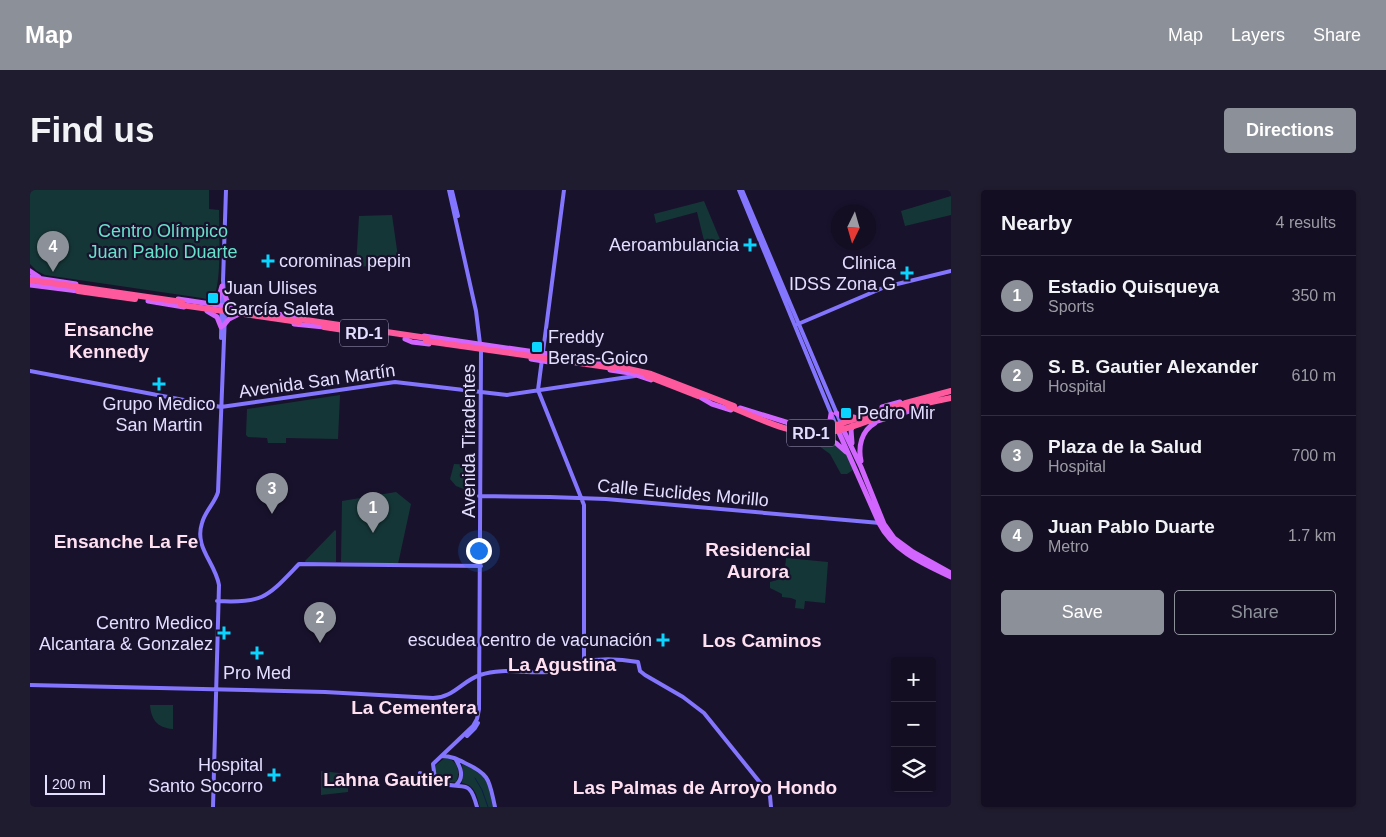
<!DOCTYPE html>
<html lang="en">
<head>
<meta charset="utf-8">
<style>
	body { margin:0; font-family:Helvetica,sans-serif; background:#201c2f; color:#f1f3f6 }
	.controls { position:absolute; right:15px; bottom:15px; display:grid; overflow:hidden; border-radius:5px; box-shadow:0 1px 4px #0004 }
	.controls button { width:45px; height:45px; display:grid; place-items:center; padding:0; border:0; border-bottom:1px solid #322e40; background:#130e22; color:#f1f3f6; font:25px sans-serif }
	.compass { position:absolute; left:801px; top:15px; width:45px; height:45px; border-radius:50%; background:#130e22; box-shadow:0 1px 4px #0004; rotate:185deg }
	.scale { position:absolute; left:15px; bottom:12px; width:60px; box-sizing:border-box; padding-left:5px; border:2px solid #e4deff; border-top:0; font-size:14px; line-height:18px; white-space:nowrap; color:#e4deff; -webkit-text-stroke:4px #19122d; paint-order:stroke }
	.you { position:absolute; left:448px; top:360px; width:18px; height:18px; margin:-12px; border:4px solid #fff; border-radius:50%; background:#1a73e8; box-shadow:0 0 0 8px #1a73e833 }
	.badge { display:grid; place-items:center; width:32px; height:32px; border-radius:50%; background:#8c9099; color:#fff; font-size:16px; font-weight:700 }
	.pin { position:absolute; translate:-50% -41px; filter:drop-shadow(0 1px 2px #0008) }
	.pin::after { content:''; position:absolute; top:26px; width:18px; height:15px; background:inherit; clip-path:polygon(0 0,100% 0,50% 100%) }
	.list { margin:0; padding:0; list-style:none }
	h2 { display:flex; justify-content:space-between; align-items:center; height:65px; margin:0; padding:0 20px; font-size:21px }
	h2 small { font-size:16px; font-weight:400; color:#9d9ca5 }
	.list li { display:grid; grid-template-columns:32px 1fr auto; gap:15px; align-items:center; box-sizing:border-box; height:80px; padding:0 20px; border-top:1px solid #322e40 }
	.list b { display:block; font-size:19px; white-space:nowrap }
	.list p { margin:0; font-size:16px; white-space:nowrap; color:#9d9ca5 }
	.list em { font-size:16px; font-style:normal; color:#9d9ca5 }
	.actions { display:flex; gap:10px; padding:15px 20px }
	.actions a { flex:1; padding:11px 0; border:1px solid #8c9099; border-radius:5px; text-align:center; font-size:18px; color:#8c9099 }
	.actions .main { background:#8c9099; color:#fff }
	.icon { flex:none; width:28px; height:28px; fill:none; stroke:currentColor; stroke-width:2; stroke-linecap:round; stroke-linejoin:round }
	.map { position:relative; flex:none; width:921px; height:617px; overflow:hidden; border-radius:5px }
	header { display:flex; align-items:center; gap:30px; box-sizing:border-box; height:70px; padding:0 25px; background:#8c9099; color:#fff }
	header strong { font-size:24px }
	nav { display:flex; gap:28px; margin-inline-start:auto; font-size:18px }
	.intro { display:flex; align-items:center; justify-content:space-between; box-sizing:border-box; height:120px; padding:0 30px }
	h1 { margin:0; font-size:35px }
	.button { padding:12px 22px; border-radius:5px; background:#8c9099; color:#fff; font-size:18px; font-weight:700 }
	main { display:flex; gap:30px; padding:0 30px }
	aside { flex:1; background:#130e22; border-radius:5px; box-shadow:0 1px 4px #0004 }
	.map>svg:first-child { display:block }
</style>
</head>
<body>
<header>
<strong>Map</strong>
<nav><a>Map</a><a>Layers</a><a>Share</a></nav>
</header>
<div class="intro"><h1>Find us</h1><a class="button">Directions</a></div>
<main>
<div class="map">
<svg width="921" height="617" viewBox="0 0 921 617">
	<rect width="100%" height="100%" fill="#19122d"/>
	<path fill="#153637" d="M 0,0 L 179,0 L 179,19 L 189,20 C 189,35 192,98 183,107 C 180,110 176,109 172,108 L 15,85 L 7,81 L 0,74 Z
		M 921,6 L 921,25 L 875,36 L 871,21 Z
		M 674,11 L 694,59 L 677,63 L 667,22 L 626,33 L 624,24 Z
		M 362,25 L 369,74 L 326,77 L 329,26 Z
		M 310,205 L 308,249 L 256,248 L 256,253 L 238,253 L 237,248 L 218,247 L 216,245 L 217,219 Z
		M 774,248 C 793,246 822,258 823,280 L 817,284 L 811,284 L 800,264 L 785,253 Z
		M 424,274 L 445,275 L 445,296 L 436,300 L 426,296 L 420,289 Z
		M 366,302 L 381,314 L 368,374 L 311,372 L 312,311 Z
		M 305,340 L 306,341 L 306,372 L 276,373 L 275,371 Z
		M 756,368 L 798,372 L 795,413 L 775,411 L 774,419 L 765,418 L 766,410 L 761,408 L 752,407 L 752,404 L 740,398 L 740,392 L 754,388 Z
		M 120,515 L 143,515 L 143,539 C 127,538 121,529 120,515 Z
		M 416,567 C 427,571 431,581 426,592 C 417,593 410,592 404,584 L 406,575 Z
		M 432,574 L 452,583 L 458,595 L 463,617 L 450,617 C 447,606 445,595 432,593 L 433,582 Z
		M 291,581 L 318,584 L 318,602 L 291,605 Z"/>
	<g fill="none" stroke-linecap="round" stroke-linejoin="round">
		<path stroke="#0b1e4c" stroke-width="1" d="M 445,588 L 452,600 L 458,617"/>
		<path stroke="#8375fe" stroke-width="4" d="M 534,0 L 508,200 L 554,315 L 554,471
			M 709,0 L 805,233
			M 712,0 L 810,231
			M 422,1 L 428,26
			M 193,91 L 196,0
			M 768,134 L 855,97 L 921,81
			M 191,148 L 192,103
			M 0,181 L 191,217 L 365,192 L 477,205 L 605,186
			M 449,306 L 520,307 L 576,309 L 850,333
			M 187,411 C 234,414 238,406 269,374 L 451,376
			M 0,495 L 295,502 L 403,508 C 423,508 432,491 450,485 C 473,477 495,484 518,482 C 529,480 540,475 551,472 C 569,468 591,469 608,472 L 610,481 L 615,485 L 653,507 L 674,523 L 736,600 L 740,606 L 741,617
			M 437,546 L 445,538 L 448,533
			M 412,566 C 421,566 427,569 435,573 C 461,585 459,591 465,617
			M 390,583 C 398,586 405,590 412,593 C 434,601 439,587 447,617
			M 405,589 L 403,574 L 443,536 L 447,529 L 449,519 L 451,162 L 446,121 L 419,0
			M 426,595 C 434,588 431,578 426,570
			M 183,617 L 189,395 C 185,372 164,358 172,333 C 175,321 185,313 188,302 L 195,124 L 193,89"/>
		<path stroke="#d165fe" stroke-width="5" d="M 0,81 L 9,87
			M 0,87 L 46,94
			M 0,95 L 48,101
			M 194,102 L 197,111 L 203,115
			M 148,109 L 273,128
			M 118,111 L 154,117
			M 182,114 L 188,110 L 192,96
			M 177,121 L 187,127 L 191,137
			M 264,134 L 294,137
			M 194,135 L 199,129 L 207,125
			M 394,146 L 588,174
			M 375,149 L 382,152 L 399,154
			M 501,169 L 525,173
			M 580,180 L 600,183 L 621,190
			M 670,207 L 682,214 L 701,220
			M 852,217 L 870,212
			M 710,218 L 759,233 L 783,236
			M 806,223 L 814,227 L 824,227
			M 841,233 L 895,216
			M 795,235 L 800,230 L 801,224
			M 812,237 L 831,277 L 854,334 L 864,348 L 883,362 L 921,383
			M 807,238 L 849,333 C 864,362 894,374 921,387
			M 761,243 L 776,246 L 792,246
			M 789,247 L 806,253 L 816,262
			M 822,253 L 821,240 L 823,235
			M 831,271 C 828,257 831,241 845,233"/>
		<path stroke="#fe599c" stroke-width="6" d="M 0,90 L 152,112
			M 48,101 L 105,109
			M 269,129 L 397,148
			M 294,137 L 354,146
			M 585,176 L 621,184 L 704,216
			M 617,186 L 668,206
			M 876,213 L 921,201
			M 865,221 L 882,216 L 921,208"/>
		<path stroke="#fe599c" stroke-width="6" d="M 151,115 L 269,132
			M 396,151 L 584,178
			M 698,216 C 727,227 759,245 790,243 C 815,242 841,229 865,221
			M 774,239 L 803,236 L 876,213"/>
	</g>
	<g fill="#0bd4fe" stroke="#19122d" stroke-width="2">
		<path d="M717.5 47.5h5v5h5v5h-5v5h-5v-5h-5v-5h5z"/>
		<path d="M235.5 63.5h5v5h5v5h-5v5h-5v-5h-5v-5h5z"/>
		<path d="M874.5 75.5h5v5h5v5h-5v5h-5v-5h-5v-5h5z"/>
		<rect x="177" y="102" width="12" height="12" rx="2.5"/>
		<rect x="501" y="151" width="12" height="12" rx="2.5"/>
		<path d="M126.5 186.5h5v5h5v5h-5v5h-5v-5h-5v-5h5z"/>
		<rect x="810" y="217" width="12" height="12" rx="2.5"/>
		<path d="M191.5 435.5h5v5h5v5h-5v5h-5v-5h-5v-5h5z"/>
		<path d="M630.5 442.5h5v5h5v5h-5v5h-5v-5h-5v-5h5z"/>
		<path d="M224.5 455.5h5v5h5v5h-5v5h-5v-5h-5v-5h5z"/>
		<path d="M241.5 577.5h5v5h5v5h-5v5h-5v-5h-5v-5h5z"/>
	</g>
	<g text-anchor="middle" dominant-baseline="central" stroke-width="4.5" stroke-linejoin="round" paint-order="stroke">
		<g fill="#19122d" stroke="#a7a1c0" stroke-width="1">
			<rect x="310" y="129.5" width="48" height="27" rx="4"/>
			<rect x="757" y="229.5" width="48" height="27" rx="4"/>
		</g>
		<g font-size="16" font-weight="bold" fill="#e4deff">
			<text x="334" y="143">RD-1</text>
			<text x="781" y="243">RD-1</text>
		</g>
		<g font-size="18" fill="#68e1cc" stroke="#19122d">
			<text x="133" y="41">Centro Olímpico<tspan x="133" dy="21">Juan Pablo Duarte</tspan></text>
		</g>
		<g font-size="18" fill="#e4deff" stroke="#19122d" text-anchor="end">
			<text x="709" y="55">Aeroambulancia</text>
			<text x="249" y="71" text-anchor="start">corominas pepin</text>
			<text x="866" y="73">Clinica<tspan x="866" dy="21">IDSS Zona G</tspan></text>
			<text x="194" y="98" text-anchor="start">Juan Ulises<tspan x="194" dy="21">García Saleta</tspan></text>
			<text x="518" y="147" text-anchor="start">Freddy<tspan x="518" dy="21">Beras-Goico</tspan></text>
			<text x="129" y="214" text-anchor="middle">Grupo Medico<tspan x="129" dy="21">San Martin</tspan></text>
			<text x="827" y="223" text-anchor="start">Pedro Mir</text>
			<text x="183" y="433">Centro Medico<tspan x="183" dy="21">Alcantara &amp; Gonzalez</tspan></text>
			<text x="622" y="450">escudea centro de vacunación</text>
			<text x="227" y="483" text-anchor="middle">Pro Med</text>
			<text x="233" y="575">Hospital<tspan x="233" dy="21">Santo Socorro</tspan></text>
		</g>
		<g font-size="18" fill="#e4deff" stroke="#19122d">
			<text transform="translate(287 191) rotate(-8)">Avenida San Martín</text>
			<text transform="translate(439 251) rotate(-90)">Avenida Tiradentes</text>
			<text transform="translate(653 303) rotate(5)">Calle Euclides Morillo</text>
		</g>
		<g font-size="19" font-weight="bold" fill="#ffe0f1" stroke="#19122d">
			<text x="79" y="139">Ensanche<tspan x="79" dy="22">Kennedy</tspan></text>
			<text x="96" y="351">Ensanche La Fe</text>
			<text x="728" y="359">Residencial<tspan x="728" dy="22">Aurora</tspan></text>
			<text x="732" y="450">Los Caminos</text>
			<text x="532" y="474">La Agustina</text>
			<text x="384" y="517">La Cementera</text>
			<text x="357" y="589">Lahna Gautier</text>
			<text x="675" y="597">Las Palmas de Arroyo Hondo</text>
		</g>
	</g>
</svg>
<div class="controls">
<button>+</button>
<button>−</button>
<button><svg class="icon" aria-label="layers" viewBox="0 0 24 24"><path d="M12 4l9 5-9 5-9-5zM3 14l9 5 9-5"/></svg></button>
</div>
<svg class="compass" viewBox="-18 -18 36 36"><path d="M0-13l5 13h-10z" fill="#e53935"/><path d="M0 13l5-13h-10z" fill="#9d9ca5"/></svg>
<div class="scale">200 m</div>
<div class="you"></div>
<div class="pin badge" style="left:343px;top:343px">1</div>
<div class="pin badge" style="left:290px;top:453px">2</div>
<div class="pin badge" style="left:242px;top:324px">3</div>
<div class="pin badge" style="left:23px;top:82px">4</div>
</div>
<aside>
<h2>Nearby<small>4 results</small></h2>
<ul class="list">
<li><span class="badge">1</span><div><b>Estadio Quisqueya</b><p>Sports</p></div><em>350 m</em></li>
<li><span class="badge">2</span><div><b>S. B. Gautier Alexander</b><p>Hospital</p></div><em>610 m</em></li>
<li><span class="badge">3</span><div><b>Plaza de la Salud</b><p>Hospital</p></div><em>700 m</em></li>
<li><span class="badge">4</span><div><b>Juan Pablo Duarte</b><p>Metro</p></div><em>1.7 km</em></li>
</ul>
<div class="actions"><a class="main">Save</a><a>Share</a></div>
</aside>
</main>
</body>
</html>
